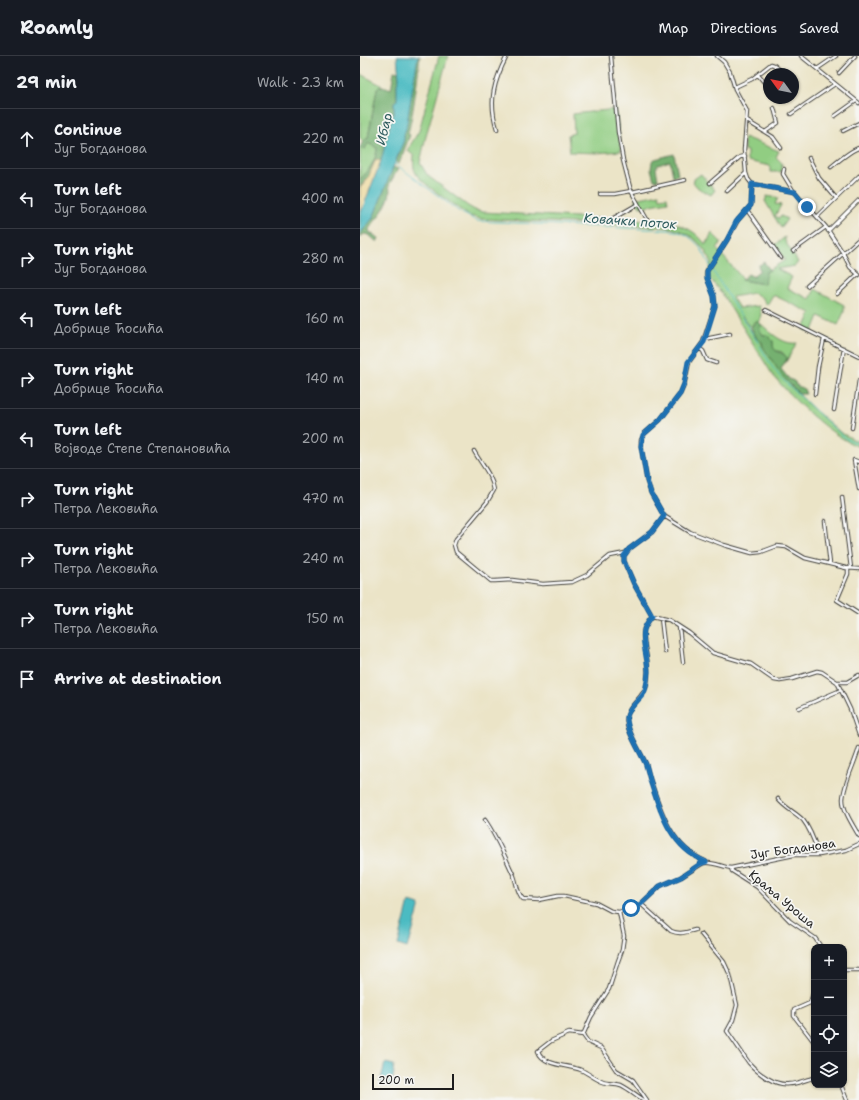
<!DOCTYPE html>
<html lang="en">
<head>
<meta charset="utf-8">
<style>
	body { margin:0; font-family:"Shantell Sans",sans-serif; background:#20242c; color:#f1f3f6 }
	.controls { position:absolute; right:12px; bottom:12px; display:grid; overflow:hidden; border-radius:8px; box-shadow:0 1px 3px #0004 }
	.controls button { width:36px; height:36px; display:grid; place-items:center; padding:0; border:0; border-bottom:1px solid #363941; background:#171b24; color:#f1f3f6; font:20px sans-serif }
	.compass { position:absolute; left:403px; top:12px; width:36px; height:36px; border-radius:50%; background:#171b24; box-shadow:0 1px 3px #0004; rotate:303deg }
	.scale { position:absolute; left:12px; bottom:10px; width:82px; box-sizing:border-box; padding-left:4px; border:2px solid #1c1c1c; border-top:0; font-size:11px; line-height:14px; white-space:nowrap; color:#1c1c1c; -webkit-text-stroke:3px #f6f6f2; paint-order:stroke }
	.stop { position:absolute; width:12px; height:12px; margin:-9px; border:3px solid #1f6fb2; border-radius:50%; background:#fff }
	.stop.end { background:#1f6fb2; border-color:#fff; box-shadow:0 1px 4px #0008 }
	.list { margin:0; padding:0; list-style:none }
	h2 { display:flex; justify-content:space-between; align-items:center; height:52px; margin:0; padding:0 16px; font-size:17px }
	h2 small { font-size:13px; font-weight:400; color:#9ea1a6 }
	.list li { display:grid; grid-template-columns:26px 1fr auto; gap:12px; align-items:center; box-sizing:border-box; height:60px; padding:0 16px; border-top:1px solid #363941 }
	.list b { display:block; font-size:15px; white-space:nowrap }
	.list p { margin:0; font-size:13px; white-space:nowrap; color:#9ea1a6 }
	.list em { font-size:13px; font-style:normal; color:#9ea1a6 }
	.icon { flex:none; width:22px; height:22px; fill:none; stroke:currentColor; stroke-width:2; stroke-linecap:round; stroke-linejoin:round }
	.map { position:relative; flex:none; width:499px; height:1044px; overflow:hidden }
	header { display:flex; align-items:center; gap:24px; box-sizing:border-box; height:56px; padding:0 20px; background:#171b24; border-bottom:1px solid #363941 }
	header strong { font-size:19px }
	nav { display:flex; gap:22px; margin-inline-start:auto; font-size:14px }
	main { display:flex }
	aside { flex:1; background:#171b24 }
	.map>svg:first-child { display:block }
</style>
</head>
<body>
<header>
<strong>Roamly</strong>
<nav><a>Map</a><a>Directions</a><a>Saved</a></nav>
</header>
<main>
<aside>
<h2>29 min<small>Walk · 2.3 km</small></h2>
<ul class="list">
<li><svg class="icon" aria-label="ahead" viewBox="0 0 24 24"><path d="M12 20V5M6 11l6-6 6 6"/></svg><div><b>Continue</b><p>Југ Богданова</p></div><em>220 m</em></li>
<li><svg class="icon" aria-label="left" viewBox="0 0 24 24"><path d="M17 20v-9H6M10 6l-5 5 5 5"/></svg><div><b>Turn left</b><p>Југ Богданова</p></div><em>400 m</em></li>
<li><svg class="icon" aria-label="right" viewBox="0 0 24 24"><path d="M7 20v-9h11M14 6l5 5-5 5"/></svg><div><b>Turn right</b><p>Југ Богданова</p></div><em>280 m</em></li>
<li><svg class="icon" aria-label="left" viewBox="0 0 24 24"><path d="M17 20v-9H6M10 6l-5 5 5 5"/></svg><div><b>Turn left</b><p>Добрице Ћосића</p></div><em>160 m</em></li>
<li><svg class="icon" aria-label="right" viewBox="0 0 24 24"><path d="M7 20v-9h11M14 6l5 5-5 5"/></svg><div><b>Turn right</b><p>Добрице Ћосића</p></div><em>140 m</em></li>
<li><svg class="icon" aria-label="left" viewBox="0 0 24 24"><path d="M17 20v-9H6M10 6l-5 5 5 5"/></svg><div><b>Turn left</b><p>Војводе Степе Степановића</p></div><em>200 m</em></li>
<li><svg class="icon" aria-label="right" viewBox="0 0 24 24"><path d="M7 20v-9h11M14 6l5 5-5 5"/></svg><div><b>Turn right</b><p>Петра Лековића</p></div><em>470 m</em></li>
<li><svg class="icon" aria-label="right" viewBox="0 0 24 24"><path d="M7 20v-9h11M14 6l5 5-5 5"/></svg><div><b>Turn right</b><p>Петра Лековића</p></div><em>240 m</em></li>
<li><svg class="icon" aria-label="right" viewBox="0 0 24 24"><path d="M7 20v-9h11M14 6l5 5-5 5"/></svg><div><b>Turn right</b><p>Петра Лековића</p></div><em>150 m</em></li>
<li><svg class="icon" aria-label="arrive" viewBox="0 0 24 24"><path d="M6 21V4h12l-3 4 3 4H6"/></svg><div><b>Arrive at destination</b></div></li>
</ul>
</aside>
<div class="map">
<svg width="499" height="1044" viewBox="0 0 499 1044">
	<rect width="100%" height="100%" fill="#f6f6f2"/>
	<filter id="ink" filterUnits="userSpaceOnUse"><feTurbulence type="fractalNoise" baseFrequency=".025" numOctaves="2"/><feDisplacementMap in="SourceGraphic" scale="8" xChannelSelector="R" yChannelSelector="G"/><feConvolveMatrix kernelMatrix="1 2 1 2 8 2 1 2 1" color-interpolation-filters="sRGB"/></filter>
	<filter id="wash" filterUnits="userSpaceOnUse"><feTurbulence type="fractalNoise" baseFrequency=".012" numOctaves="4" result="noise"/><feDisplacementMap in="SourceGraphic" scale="16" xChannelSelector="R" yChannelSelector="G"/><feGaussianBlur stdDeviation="0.9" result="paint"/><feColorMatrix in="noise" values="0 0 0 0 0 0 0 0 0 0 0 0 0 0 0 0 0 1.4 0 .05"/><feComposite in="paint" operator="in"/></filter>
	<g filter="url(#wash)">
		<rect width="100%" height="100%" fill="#ebe4c7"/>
		<path fill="#91cd82" stroke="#56744f" d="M 79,0 L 88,0 L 66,80 L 60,107 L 68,120 L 108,150 L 115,154 L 123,156 L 141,157 L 309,166 C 325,170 336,175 346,189 L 352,177 L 361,186 L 357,193 L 382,222 L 381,224 L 404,228 L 406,216 L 425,204 L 415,189 L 425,181 L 425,185 L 438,206 L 435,210 L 417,213 L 432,221 L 427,232 L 450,243 L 455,233 L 484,249 L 484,256 L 478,269 L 459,260 L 452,277 L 444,273 L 451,257 L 413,239 L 407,249 L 402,242 L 394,237 L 372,241 L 379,252 L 399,250 L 401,258 L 399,267 L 394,266 L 391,271 L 382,260 L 397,283 L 402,286 L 402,289 L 423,321 L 448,348 L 481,377 L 499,386 L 499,391 C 469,379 432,343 412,318 L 362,238 L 351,224 L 347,222 C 346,216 351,212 351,206 C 350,202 347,199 345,195 C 335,180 323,174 305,171 L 121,163 L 110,160 L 105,157 C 94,149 63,128 57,119 C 53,113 53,107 54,100 L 48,95 L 51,88 L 59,75 Z
			M 0,18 L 23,30 L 19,31 L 17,33 L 8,82 L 3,85 L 0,82 Z
			M 256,53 L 261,95 L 237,97 L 210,96 L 208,79 L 214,77 L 213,58 Z
			M 384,81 L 419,95 L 416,101 L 422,107 L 421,116 L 410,116 L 410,110 L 387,105 L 387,95 L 384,94 Z
			M 8,87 L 17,92 C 17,103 8,116 0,123 L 0,92 L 2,93 Z
			M 341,118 L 355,134 L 351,139 L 338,132 L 333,126 L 334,125 L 334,123 Z
			M 299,138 L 300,142 L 307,141 L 308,146 L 280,151 L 275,143 Z
			M 407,140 L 418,142 L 415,148 L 421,149 L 415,160 L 419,163 L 421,160 L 427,163 L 421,172 L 405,145 Z
			M 401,268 C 411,277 423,289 437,287 L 426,306 L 427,302 L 422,296 L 414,294 L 413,291 L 413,285 L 400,276 Z"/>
		<path fill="#74b070" stroke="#486646" d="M 58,0 L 60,0 C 57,26 54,52 48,78 L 50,79 L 39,108 L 36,106 L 44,84 L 44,78 L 46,73 Z
			M 34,15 L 38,16 L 39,22 L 37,27 L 37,44 L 34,46 L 34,57 L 31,65 L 21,105 L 12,129 L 6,123 L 0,132 L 0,123 C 8,117 17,103 17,92 L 8,87 L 5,93 L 2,93 L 0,92 L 3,85 L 8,82 L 17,33 C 21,28 26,31 31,33 Z
			M 314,98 L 318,119 L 313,120 L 310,105 L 298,109 L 296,112 L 298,124 L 294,124 L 291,113 L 292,105 L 295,103 Z
			M 33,111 L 38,113 L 29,129 C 34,144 17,162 9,173 L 10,177 L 19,182 L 17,186 L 9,179 L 4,178 L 0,182 L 0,178 L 13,162 Z
			M 404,206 L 410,214 L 406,216 L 404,228 L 381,224 L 388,218 L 394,221 L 394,219 L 400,214 L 398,210 Z
			M 397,265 L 401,268 L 400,276 L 403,279 L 407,279 L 413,285 C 412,299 421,293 427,302 L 421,313 L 430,324 L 432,324 L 435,326 L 436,329 L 444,333 L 446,338 L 440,338 L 423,321 L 403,291 L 402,286 L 397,283 L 391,271 Z"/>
		<path fill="#eeda9e" stroke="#857b5d" d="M 16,103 L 21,105 L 0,159 L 0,132 L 7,124 Z"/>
		<path fill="#4cbbc2" stroke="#346c6f" d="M 37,0 L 58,0 L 46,73 L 44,78 L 44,84 L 13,162 L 0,178 L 0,159 L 21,105 L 31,65 L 34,57 L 34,46 L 37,44 L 37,27 L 39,22 Z
			M 49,846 L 60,849 L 50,885 L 49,885 L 47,892 L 38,889 Z
			M 25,1007 L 34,1009 L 33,1015 L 34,1016 L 31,1030 L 20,1027 Z"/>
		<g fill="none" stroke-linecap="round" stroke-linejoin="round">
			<path stroke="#4cbbc2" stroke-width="1" d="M 34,107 L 100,156 L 117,165 L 308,174 C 317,175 325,177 333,184 C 344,193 348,208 356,220 C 374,250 394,278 411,309 L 421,322 L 475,373 L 485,382 L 499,388"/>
		</g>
	</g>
	<g filter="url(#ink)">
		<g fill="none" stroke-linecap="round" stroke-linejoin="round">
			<g stroke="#3b3a36" stroke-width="4.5">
				<path id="street" d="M 251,0 L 258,76 L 263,104 L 271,135 L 288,165
					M 357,0 L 364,6 L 370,16 L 375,33 L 387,55 L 384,94 L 386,117 L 388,123 L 392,128
					M 441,0 L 499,47
					M 457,13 L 476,0
					M 479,17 L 495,0
					M 398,19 L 409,32
					M 433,24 L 437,27
					M 375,31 L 392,23 L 411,8 L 414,9 L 425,18
					M 431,58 L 475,28
					M 475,60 L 496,45
					M 387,65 L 413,81 L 421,92
					M 137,73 C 128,45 134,25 147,0
					M 483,75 L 499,67
					M 405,76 L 418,67 L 414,52
					M 449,102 L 459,122 L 476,142
					M 471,111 C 477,106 493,93 499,92
					M 424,113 L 423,118 L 434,136
					M 350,127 L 380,101 L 385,100
					M 392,128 L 435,136 L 466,171 L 483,197 L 490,211 L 499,219
					M 367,135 L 386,117
					M 272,136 L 325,124
					M 240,138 L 255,138 L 271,135
					M 387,154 L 421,202
					M 457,161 L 499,120
					M 252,163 L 278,148
					M 468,175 L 499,144
					M 433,195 L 466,171
					M 447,230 L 499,183
					M 477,238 L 498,218
					M 406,254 L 499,300
					M 345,283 L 370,278
					M 339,292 L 343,295 L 347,304 L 356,307
					M 455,338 L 458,311 L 464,283
					M 474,354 L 484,292
					M 492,372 L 499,324
					M 285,377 L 281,384 L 281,390 L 287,425 L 291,437 L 304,460 L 330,476 L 364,489 L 392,497 L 401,496 L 417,490 L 426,491 L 445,502 L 486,512 L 499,513
					M 284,378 L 300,364 L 320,338 L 324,329 L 329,306 L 343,286 L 355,250 L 354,240 L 347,222 L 347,215 L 367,184 L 378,164 L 391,149 L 392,128
					M 114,395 C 121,408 132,419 134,434 L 127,446 L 96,483 L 94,489 L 96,496 L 131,525 L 135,525 L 152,524 L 183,528 L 212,526 L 227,519 L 250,500 L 265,497
					M 499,406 L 494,404 L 499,433
					M 482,441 L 491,512
					M 465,465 L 470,508
					M 488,512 L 488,518 L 477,544 L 499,558
					M 292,560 C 289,564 286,569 284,573 C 282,583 286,594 287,603 C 288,611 288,620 287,628 C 284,643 264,651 267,667 C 269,678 281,697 286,708 C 288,715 289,722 292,729 C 302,759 313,792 345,805
					M 292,560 L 309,564 L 329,577 L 353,597 L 391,608 L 414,624 L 420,625 L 432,623 L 457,615 L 462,616 L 477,626 L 490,653 L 499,679
					M 292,560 L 274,528 L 264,505 L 264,500 L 269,493 L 292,476 L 304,460
					M 301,562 L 305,596
					M 319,571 L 323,606
					M 478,626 L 487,626 L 499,619
					M 439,652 L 481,634
					M 499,692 C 495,707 484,727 483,743 C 483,755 493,769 499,780
					M 418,743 C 425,752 435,756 443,764 C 451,774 455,787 459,799
					M 125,764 C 137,781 145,801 154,820 C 157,828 157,837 163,843 L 179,844 L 198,840 L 204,840 L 236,847 L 251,855 L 259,856 L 281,848 L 300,830 L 321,821 L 343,807 C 352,805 362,811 371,812 L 434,799 L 459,799 L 486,794 L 499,788
					M 371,812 L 372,815 L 397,831 L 430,865 L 455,882 L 461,891
					M 281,848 L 311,875 C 320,879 326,876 335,874
					M 259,856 L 264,880 L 262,894 L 258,905 L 249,933 L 231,961 L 223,979 L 209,977 L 191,985 L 178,995 C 183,1010 208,1009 221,1014 C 228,1017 235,1023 243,1026 C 248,1028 255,1027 261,1029 C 269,1033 276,1039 284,1044
					M 341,878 L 364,906 L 370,919 L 377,949 L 373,964 L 367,975 L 389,1007 C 398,1017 415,1030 429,1028 C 438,1028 446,1023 454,1022
					M 484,914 L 499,914
					M 454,935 L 450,947 L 434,954 L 434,960 L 454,986
					M 223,979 L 228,986 L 241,992 L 244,996 L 256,1014 L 273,1024 L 287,1044
					M 481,1029 L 487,1044"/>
			</g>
			<use href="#street" stroke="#fff" stroke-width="2.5"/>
		</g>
	</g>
	<g fill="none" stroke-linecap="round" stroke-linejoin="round" filter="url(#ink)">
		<path stroke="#1f6fb2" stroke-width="5" d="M 271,852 L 281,848 L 300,830 L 321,821 L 340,808 L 346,806 C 312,792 301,759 291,727 C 289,721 288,715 286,709 C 281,696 266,675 267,661 C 268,652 279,645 284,637 C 287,631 287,623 288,616 C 288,603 281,585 284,574 C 285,569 289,564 292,560 L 274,528 L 264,505 L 264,500 L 269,493 L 292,476 L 304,460 L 291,437 L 287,425 L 281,390 L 283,379 L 300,364 L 320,338 L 324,328 L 328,306 L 344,286 L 355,250 L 354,240 L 347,222 L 347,215 L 367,184 L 376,166 L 391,149 L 392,128 L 435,136 L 447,151"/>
	</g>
	<g text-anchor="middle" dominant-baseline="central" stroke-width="3.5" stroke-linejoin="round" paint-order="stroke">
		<g font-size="12" fill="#1c1c1c" stroke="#f6f6f2">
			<text transform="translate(433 793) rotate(-8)">Југ Богданова</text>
			<text transform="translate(422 843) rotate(40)">Краља Уроша</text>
		</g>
		<g font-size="13" font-style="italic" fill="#2f5c5e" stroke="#f6f6f2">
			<text transform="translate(24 73) rotate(-76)">Ибар</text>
			<text transform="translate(270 165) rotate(4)">Ковачки поток</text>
		</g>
	</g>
</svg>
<div class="controls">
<button>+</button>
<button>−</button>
<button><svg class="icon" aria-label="locate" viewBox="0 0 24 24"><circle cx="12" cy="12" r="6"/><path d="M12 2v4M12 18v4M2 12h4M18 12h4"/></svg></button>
<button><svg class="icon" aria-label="layers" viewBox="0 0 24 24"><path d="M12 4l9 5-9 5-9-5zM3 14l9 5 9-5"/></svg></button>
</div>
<svg class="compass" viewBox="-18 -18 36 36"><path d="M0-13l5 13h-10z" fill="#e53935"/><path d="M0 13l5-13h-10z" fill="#9ea1a6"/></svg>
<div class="scale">200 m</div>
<div class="stop" style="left:271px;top:852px"></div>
<div class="stop end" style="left:447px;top:151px"></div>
</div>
</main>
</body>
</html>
